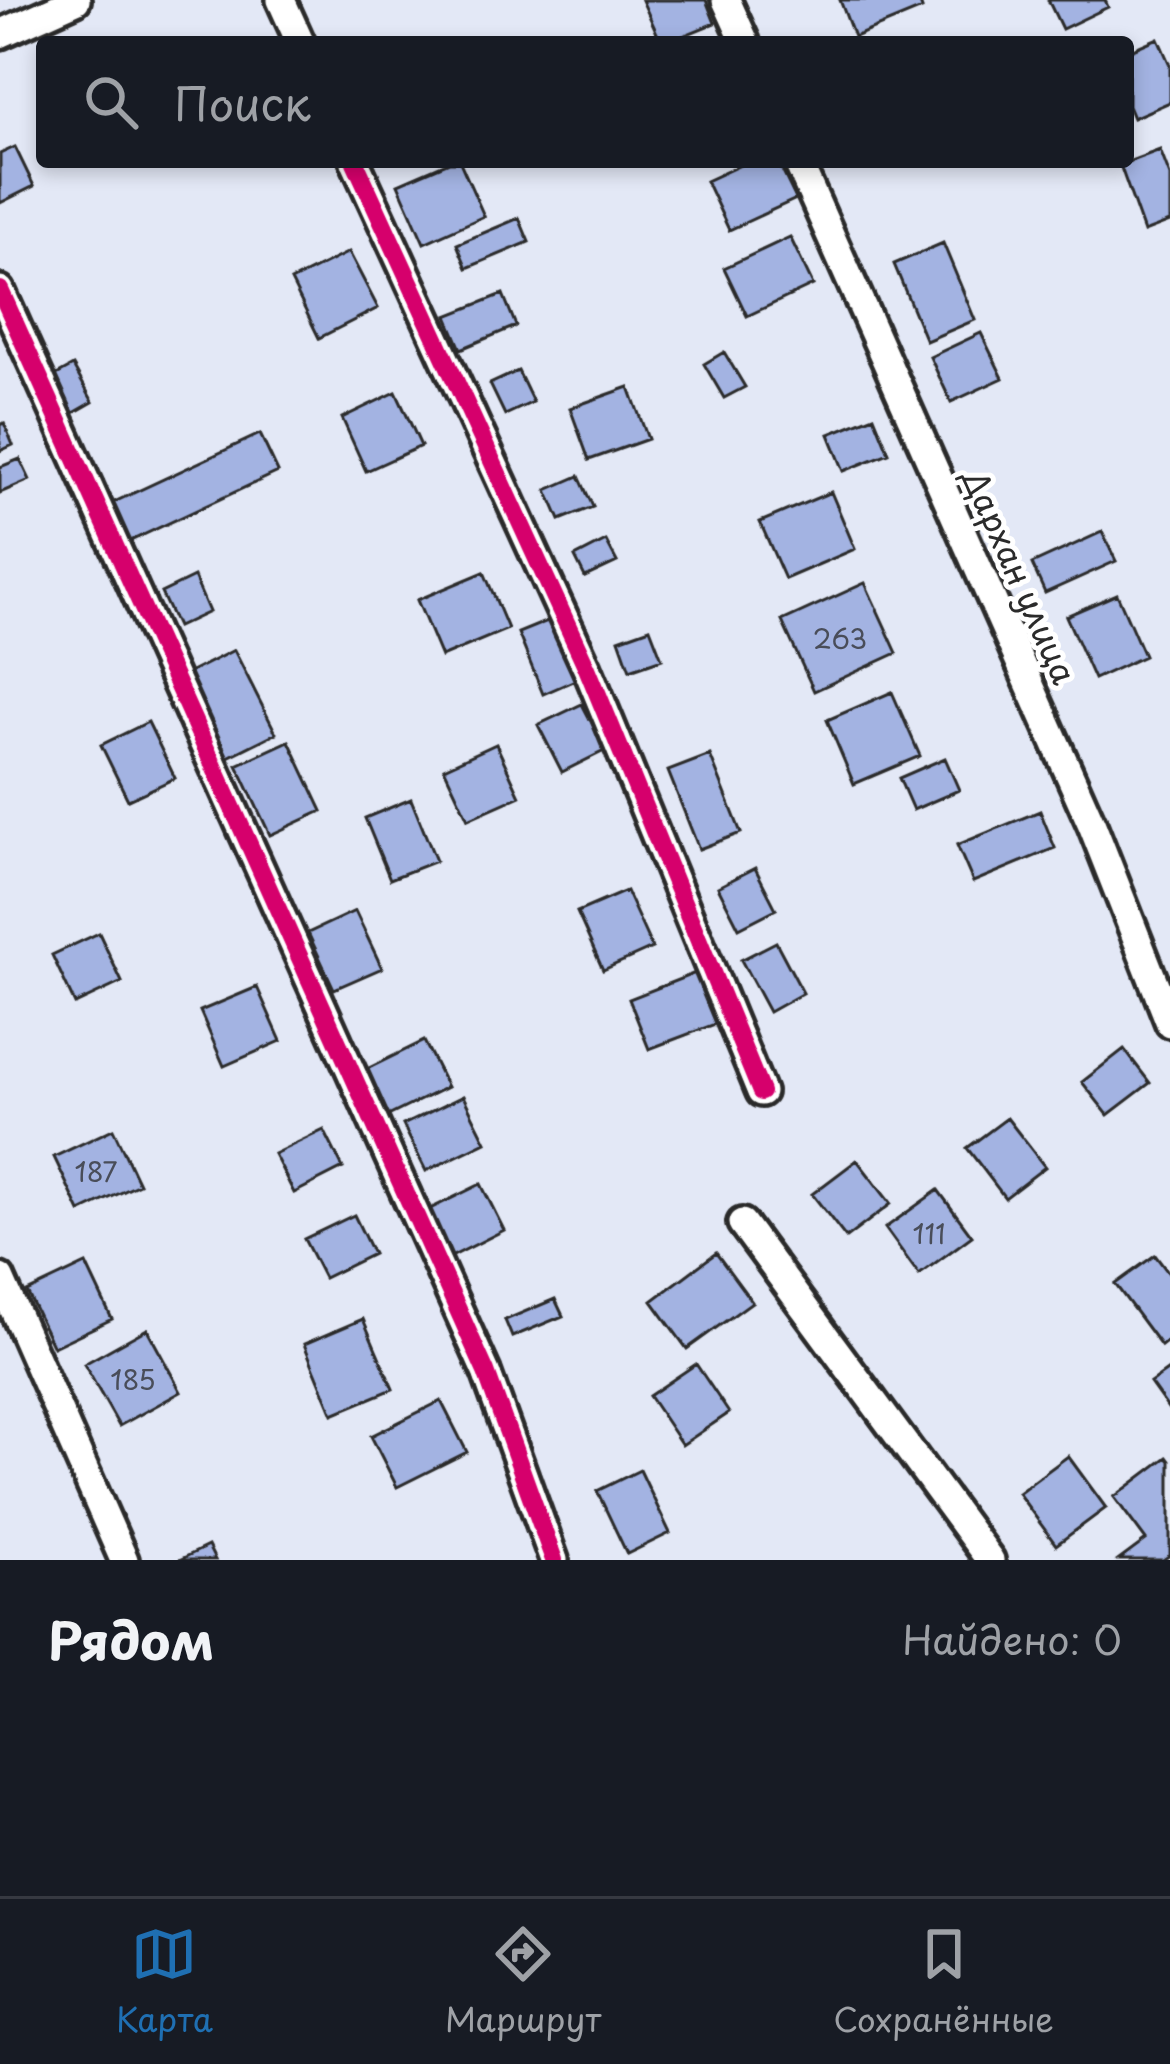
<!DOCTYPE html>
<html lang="ru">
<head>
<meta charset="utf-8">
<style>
	body { margin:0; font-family:"Playpen Sans",sans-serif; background:#242831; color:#f1f3f6 }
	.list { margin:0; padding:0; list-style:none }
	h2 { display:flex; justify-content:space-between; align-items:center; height:156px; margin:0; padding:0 48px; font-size:51px }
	h2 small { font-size:39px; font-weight:400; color:#9ea1a6 }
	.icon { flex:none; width:66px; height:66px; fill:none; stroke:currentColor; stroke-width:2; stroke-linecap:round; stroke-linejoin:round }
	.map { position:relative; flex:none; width:1170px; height:1560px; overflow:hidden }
	.search { position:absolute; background:#171b24; box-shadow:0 6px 18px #0003; left:36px; right:36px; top:36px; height:132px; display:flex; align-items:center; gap:30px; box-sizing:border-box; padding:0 42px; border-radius:12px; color:#9ea1a6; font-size:45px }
	.sheet { height:336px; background:#171b24 }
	nav { display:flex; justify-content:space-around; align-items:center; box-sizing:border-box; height:168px; border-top:3px solid #363941; background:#171b24; font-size:33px; color:#9ea1a6 }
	nav a { display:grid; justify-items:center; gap:6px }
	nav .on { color:#1f6fb2 }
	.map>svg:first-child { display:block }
</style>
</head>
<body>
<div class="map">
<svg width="1170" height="1560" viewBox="0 0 1170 1560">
	<rect width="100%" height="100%" fill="#e3e8f6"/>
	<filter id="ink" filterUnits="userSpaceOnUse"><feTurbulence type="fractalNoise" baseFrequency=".00833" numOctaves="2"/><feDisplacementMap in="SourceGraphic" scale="24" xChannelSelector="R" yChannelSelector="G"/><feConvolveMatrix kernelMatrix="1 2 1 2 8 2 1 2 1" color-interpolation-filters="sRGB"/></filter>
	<g filter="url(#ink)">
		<path fill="#a3b3e2" stroke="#2b2b2b" stroke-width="3" d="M 642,0 L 706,0 L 715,23 L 668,42 L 661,42 Z
			M 840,0 L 919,0 L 922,9 L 854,37 Z
			M 1048,0 L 1105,0 L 1108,7 L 1062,29 Z
			M 1158,38 L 1170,65 L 1170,102 L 1133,118 L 1128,106 L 1128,51 Z
			M 15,147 L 34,186 L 0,203 L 0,154 Z
			M 1160,150 L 1170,176 L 1170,222 L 1144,232 L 1120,165 Z
			M 449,162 L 460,162 L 484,216 L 424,243 L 398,184 Z
			M 747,162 L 778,162 L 796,199 L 729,230 L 706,181 Z
			M 519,218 L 529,242 L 467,268 L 457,244 Z
			M 790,237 L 813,285 L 747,316 L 724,268 Z
			M 943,243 L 975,320 L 926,341 L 894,264 Z
			M 349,252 L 378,308 L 319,338 L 291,281 Z
			M 503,294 L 516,326 L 461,349 L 447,316 Z
			M 981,333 L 1003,378 L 951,402 L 930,357 Z
			M 724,352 L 745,387 L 724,398 L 704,364 Z
			M 73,366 L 93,402 L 72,414 L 51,378 Z
			M 518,371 L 533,402 L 505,415 L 490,384 Z
			M 629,387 L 648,439 L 589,460 L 570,408 Z
			M 396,392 L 421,446 L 366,471 L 342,418 Z
			M 874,416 L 889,453 L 844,471 L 829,434 Z
			M 4,423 L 13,445 L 0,451 L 0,425 Z
			M 260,434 L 278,472 L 126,543 L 108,505 Z
			M 20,459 L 30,480 L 0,493 L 0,467 Z
			M 579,476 L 593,507 L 560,520 L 547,490 Z
			M 831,492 L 855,549 L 785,579 L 760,522 Z
			M 1102,532 L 1116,561 L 1045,593 L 1032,564 Z
			M 606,541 L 617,562 L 585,577 L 575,557 Z
			M 484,572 L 508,629 L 441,657 L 417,600 Z
			M 194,577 L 209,612 L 177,627 L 161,593 Z
			M 865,583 L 897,653 L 814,691 L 782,621 Z
			M 1117,594 L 1144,656 L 1094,679 L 1066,616 Z
			M 550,620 L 575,680 L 543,694 L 518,633 Z
			M 650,628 L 662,659 L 630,670 L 619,639 Z
			M 234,650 L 276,733 L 222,760 L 181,677 Z
			M 892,692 L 920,756 L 854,784 L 827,720 Z
			M 582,704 L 606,750 L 562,772 L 538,725 Z
			M 148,722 L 175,778 L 128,800 L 101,745 Z
			M 289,741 L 322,811 L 270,835 L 237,765 Z
			M 496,744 L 520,796 L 468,819 L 444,768 Z
			M 710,755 L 741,833 L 699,849 L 668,771 Z
			M 945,758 L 959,790 L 913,810 L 899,778 Z
			M 411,799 L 436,861 L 390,879 L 365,818 Z
			M 1040,811 L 1055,848 L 973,882 L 957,845 Z
			M 755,868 L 776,909 L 739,928 L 718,887 Z
			M 626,891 L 652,948 L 603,970 L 577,912 Z
			M 355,911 L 382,968 L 334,989 L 308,933 Z
			M 99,933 L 122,982 L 75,1004 L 52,955 Z
			M 776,942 L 803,993 L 769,1012 L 741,960 Z
			M 698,972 L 718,1023 L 649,1049 L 629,999 Z
			M 257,987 L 281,1041 L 224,1066 L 200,1011 Z
			M 424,1041 L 447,1087 L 388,1116 L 365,1070 Z
			M 1124,1049 L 1150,1083 L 1108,1115 L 1082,1082 Z
			M 463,1096 L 486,1142 L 426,1171 L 403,1125 Z
			M 1007,1118 L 1045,1167 L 1005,1198 L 967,1148 Z
			M 113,1129 L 139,1184 L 80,1212 L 54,1157 Z
			M 324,1130 L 343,1168 L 294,1193 L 274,1154 Z
			M 857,1160 L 891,1204 L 846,1238 L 812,1194 Z
			M 481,1184 L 504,1230 L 445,1260 L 422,1213 Z
			M 938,1190 L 972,1236 L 919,1275 L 885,1228 Z
			M 354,1215 L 373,1254 L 324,1278 L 304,1239 Z
			M 716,1253 L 752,1302 L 687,1349 L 652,1301 Z
			M 1155,1255 L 1170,1275 L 1170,1339 L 1161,1346 L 1115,1284 Z
			M 86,1264 L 112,1319 L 53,1347 L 27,1292 Z
			M 555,1299 L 563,1316 L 512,1337 L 505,1320 Z
			M 363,1319 L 393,1389 L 333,1414 L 304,1344 Z
			M 147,1329 L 181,1392 L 119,1426 L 84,1364 Z
			M 696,1364 L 729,1413 L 682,1445 L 649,1396 Z
			M 1170,1369 L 1170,1411 L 1150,1383 Z
			M 441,1401 L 467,1452 L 397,1487 L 371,1436 Z
			M 1068,1456 L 1106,1508 L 1056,1545 L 1018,1493 Z
			M 1167,1457 L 1170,1461 L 1170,1555 L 1163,1560 L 1119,1560 L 1146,1540 L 1114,1497 Z
			M 640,1470 L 670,1533 L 627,1554 L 597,1491 Z
			M 208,1546 L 215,1560 L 179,1560 Z"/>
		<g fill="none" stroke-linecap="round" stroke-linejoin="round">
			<g stroke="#2b2b2b" stroke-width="36">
				<path id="minor" d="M 281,0 L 300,42
					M 726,0 L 745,42
					M 0,34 L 76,0
					M 355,162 L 587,668 L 761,1092
					M 798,162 L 1092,825 L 1170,1023
					M 0,290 L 486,1372 L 554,1560
					M 742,1223 L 990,1560
					M 0,1278 L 124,1560"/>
			</g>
			<use href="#minor" stroke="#fff" stroke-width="27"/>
			<g stroke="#fff" stroke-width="26">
				<path id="cycleway" d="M 355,162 L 587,668 L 761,1092
					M 0,290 L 486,1372 L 554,1560"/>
			</g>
			<use href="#cycleway" stroke="#d6006c" stroke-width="18"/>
		</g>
	</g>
	<g text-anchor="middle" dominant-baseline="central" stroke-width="10" stroke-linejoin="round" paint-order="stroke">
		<g font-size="27" fill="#494d59">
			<text x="840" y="637">263</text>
			<text x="96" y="1170">187</text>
			<text x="929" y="1232">111</text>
			<text x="133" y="1378">185</text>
		</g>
		<g font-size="33" fill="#2b2b2b" stroke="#fff">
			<text transform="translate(1021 576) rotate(66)">Дархан улица</text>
		</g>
	</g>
</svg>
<div class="search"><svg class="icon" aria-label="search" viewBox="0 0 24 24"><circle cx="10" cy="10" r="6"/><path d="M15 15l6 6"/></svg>Поиск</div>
</div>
<section class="sheet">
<h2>Рядом<small>Найдено: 0</small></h2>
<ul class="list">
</ul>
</section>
<nav>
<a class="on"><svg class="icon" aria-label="map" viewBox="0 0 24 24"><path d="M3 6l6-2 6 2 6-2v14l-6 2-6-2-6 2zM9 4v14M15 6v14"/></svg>Карта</a>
<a><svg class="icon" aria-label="directions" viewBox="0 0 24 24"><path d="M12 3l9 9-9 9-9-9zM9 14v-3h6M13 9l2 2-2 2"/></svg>Маршрут</a>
<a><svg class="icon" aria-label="saved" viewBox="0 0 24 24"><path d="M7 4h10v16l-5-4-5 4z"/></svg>Сохранённые</a>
</nav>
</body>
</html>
